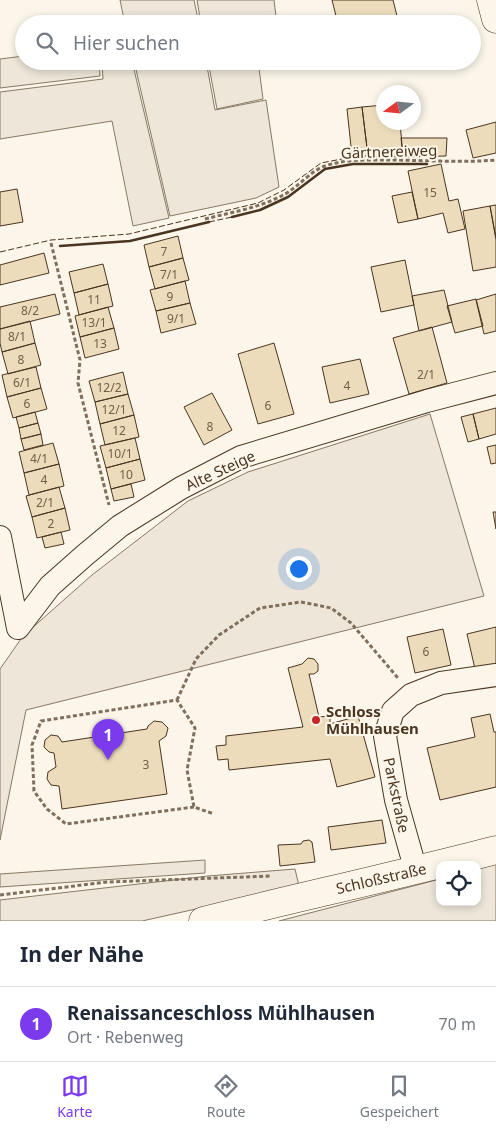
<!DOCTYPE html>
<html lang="de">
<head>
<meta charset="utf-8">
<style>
	body { margin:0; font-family:"Noto Sans",sans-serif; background:#f2f2f3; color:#1f2937 }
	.controls { position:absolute; right:15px; bottom:15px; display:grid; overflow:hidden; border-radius:10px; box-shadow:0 2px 8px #0003 }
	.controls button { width:45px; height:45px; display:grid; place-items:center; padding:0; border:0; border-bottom:1px solid #e0e1e3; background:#fff; color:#1f2937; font:25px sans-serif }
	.compass { position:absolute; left:376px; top:85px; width:45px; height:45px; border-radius:50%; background:#fff; box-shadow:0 2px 8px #0003; rotate:255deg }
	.you { position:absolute; left:298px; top:568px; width:18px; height:18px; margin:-12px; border:4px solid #fff; border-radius:50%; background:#1a73e8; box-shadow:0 0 0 8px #1a73e833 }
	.badge { display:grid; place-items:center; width:32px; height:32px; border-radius:50%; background:#7c3aed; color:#fff; font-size:16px; font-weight:700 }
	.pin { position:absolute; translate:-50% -41px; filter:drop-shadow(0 1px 2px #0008) }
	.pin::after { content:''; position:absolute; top:26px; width:18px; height:15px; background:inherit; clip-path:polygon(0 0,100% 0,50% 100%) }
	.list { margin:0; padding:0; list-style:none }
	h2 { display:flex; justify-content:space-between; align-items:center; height:65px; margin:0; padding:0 20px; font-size:21px }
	h2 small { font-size:16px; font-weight:400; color:#747a83 }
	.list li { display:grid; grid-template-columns:32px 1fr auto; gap:15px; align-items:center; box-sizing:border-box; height:75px; padding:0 20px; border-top:1px solid #e0e1e3 }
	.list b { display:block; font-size:19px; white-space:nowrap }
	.list p { margin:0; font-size:16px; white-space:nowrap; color:#747a83 }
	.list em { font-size:16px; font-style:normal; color:#747a83 }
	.icon { flex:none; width:28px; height:28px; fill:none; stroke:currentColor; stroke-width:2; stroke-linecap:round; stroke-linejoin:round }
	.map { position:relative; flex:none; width:496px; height:921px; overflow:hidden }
	.search { position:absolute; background:#fff; box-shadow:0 2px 8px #0003; left:15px; right:15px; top:15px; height:55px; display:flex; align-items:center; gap:12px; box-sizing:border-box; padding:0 18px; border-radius:28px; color:#747a83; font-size:19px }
	.sheet { height:140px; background:#fff }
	nav { display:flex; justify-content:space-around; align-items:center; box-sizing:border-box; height:70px; border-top:1px solid #e0e1e3; background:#fff; font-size:14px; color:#747a83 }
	nav a { display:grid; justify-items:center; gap:2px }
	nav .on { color:#7c3aed }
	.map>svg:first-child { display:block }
</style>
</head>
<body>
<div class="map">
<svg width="496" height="921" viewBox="0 0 496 921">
	<rect width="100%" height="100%" fill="#fbf6e9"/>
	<path fill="#ede6d9" stroke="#887966" d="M 120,0 L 194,0 L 199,24 L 125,24 Z
		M 197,0 L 274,0 L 277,24 L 201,24 Z
		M 24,56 L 24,61 L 99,61 L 100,76 L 0,88 L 0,59 Z
		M 102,61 L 132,61 L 169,218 L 133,226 L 112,121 L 0,139 L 0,92 L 103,79 Z
		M 134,61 L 206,61 L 215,110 L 266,100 L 279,187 L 256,198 L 170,216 Z
		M 208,61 L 280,61 L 259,68 L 263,99 L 217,109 Z
		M 430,414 L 484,596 L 26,710 L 0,840 L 0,669 L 23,636 L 92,575 L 188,501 L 248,472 Z
		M 205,860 L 205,873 L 0,887 L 0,874 Z
		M 496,864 L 496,921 L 279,921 L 440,879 L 440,902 L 477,902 L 477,869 Z
		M 295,869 L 299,886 L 142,921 L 0,921 L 0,900 L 208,876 Z"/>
	<path fill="#ecdcbc" stroke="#4a3520" d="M 332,0 L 393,0 L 399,24 L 338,24 Z
		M 425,61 L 461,61 L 426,69 Z
		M 384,105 L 384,122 L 400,122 L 403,157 L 368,156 L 362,107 Z
		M 362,107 L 368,156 L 352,156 L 347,109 Z
		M 496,122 L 496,153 L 473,158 L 466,130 Z
		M 401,138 L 447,138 L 446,156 L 403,157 Z
		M 441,164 L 449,201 L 458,199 L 465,229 L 448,233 L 443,213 L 418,219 L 408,171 Z
		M 17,189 L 23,222 L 0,226 L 0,192 Z
		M 412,192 L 418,219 L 398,223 L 392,196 Z
		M 496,205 L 496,238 L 490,206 Z
		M 490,206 L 496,240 L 496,267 L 473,271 L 463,211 Z
		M 178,236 L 183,258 L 149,267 L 144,245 Z
		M 44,253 L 49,273 L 0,285 L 0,265 Z
		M 183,258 L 189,280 L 155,289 L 149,267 Z
		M 405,260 L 414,305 L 381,312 L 371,267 Z
		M 103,264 L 108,284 L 74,293 L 69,272 Z
		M 185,281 L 190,303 L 156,311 L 150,290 Z
		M 108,284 L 113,306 L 79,315 L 74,293 Z
		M 444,290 L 452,322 L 419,331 L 412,296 Z
		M 55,294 L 60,314 L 0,329 L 0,307 Z
		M 496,294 L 496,331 L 484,334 L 476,300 Z
		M 476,299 L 483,326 L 455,333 L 447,306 Z
		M 190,303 L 196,324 L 161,333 L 156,311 Z
		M 108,307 L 114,328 L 80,337 L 75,316 Z
		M 30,321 L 35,343 L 2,352 L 0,343 L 0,329 Z
		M 432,327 L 447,383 L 409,394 L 393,338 Z
		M 114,328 L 119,349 L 85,358 L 80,337 Z
		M 35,343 L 41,365 L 8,374 L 2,352 Z
		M 274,343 L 294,414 L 258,424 L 238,354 Z
		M 360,359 L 369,394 L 330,403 L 322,367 Z
		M 36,367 L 41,388 L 7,397 L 2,375 Z
		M 123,372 L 128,394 L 95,402 L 89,381 Z
		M 41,388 L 47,409 L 13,418 L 7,397 Z
		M 212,393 L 232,430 L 204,445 L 184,407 Z
		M 128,394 L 134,415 L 100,424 L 95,402 Z
		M 496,408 L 496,434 L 479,439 L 473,414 Z
		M 35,412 L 38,423 L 19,428 L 16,417 Z
		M 473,414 L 479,439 L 468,442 L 461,417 Z
		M 134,415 L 139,437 L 105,445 L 100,424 Z
		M 38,423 L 41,434 L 21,439 L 19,428 Z
		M 41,434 L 43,445 L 24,450 L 21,439 Z
		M 135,438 L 140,459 L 106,468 L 100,446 Z
		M 53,443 L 59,464 L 24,473 L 19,452 Z
		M 496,445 L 496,463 L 491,464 L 487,447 Z
		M 140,459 L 145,480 L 111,489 L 106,468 Z
		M 59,464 L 64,486 L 29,495 L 24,473 Z
		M 131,484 L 134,497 L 114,501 L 111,489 Z
		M 59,487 L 65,508 L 32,517 L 26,496 Z
		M 65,508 L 70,530 L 37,538 L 32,517 Z
		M 493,512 L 496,512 L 496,529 Z
		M 61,532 L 64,544 L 45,548 L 42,537 Z
		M 496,627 L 496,665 L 475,669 L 467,634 Z
		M 443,629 L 451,665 L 415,673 L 407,637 Z
		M 308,658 L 314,659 L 318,664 L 318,671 L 314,674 L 309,674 L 319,717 L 330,716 L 330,724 L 358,716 L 375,777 L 337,787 L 330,759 L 229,770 L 228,759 L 218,760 L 216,746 L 226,745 L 226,736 L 303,727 L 288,668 L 302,664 Z
		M 490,714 L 494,732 L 496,732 L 496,787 L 440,800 L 427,748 L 475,737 L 471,718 Z
		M 154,721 L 162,722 L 168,728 L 166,736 L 159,741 L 167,794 L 62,809 L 59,786 L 51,785 L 47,779 L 48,772 L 56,767 L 54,753 L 49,752 L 44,747 L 45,740 L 51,735 L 58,736 L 62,742 L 147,729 L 148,726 Z
		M 382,820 L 386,843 L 331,850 L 328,827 Z
		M 309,840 L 312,842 L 315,862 L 280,866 L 278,845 L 301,844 L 303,841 Z"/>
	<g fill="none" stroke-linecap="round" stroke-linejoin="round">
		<g stroke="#4a3520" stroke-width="24">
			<path id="street" d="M 0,537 L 18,628
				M 18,628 L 50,586 L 85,555 L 120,526 L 181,488 L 241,457 L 427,401 L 496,383
				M 416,871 L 396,800 L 385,736 L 393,711 L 411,695 L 441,683 L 496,675"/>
		</g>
		<g stroke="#4a3520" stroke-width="29">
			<path id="secondary" d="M 491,0 L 496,19
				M 203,921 C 300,897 399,875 496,850"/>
		</g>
		<path stroke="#7f6f5c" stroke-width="3" stroke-dasharray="4 2.5" stroke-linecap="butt" d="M 205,219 C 232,212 260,208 285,194 C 298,187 312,170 325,166 C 345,159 366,160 386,160 C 422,160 460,163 496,160
			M 51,243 L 80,360 L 78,383 L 109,505
			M 177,700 L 196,659 L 219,635 L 260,608 L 301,602 L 331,608 L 351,623 L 398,678
			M 194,807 L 66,824 L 47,809 L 34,791 L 32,745 L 41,721 L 177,700 L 195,728 L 187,770 L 194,807 L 214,814
			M 0,895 L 107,882 L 271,876"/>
		<use href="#street" stroke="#fbf6e9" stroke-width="22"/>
		<use href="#secondary" stroke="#fbf6e9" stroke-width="28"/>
		<path stroke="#4a3520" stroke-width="1" stroke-dasharray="6 2.5" stroke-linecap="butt" d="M 209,222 L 232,217
			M 0,252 L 51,240 L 129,234 L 258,203 L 284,190 L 321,163 L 352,157"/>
		<path stroke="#4a3520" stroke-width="2.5" d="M 232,217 L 260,210 L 288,197 L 325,169 L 353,164 L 427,164
			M 60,246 L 130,241 L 209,222"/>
	</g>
	<circle fill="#c62828" stroke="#fbf6e9" stroke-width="2" cx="316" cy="720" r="5"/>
	<g text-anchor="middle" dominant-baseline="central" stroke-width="4" stroke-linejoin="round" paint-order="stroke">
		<g font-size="12" fill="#725f47">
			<text x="430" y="192">15</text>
			<text x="164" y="251">7</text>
			<text x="169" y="274">7/1</text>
			<text x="170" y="296">9</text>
			<text x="94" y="299">11</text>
			<text x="30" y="310">8/2</text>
			<text x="176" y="318">9/1</text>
			<text x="94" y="322">13/1</text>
			<text x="17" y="336">8/1</text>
			<text x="100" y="343">13</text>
			<text x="21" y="359">8</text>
			<text x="426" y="374">2/1</text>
			<text x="22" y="382">6/1</text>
			<text x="347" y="385">4</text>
			<text x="109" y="387">12/2</text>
			<text x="27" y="403">6</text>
			<text x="268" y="405">6</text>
			<text x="114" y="409">12/1</text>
			<text x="210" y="426">8</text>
			<text x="119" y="430">12</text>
			<text x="120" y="453">10/1</text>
			<text x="39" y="458">4/1</text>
			<text x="126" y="474">10</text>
			<text x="44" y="479">4</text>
			<text x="45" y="502">2/1</text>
			<text x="51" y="523">2</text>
			<text x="426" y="651">6</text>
			<text x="146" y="764">3</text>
		</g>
		<g font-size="15" fill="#4a3520" stroke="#fbf6e9">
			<text transform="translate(389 151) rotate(-2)">Gärtnereiweg</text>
			<text transform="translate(220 470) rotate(-25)">Alte Steige</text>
			<text transform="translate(397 795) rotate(78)">Parkstraße</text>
			<text transform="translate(381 878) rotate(-13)">Schloßstraße</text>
		</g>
		<g font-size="15" font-weight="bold" fill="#4a3520" stroke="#fbf6e9" text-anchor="start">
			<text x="326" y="711">Schloss<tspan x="326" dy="17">Mühlhausen</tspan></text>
		</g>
	</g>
</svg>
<div class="controls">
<button><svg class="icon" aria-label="locate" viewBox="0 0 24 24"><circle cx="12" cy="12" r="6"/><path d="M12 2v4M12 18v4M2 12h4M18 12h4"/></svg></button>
</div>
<svg class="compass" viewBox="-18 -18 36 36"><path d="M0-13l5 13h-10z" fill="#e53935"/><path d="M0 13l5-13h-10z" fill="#747a83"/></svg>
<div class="you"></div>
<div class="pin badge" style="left:108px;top:760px">1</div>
<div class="search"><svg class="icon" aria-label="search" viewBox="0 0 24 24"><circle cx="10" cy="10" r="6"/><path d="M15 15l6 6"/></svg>Hier suchen</div>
</div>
<section class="sheet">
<h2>In der Nähe<small></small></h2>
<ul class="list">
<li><span class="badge">1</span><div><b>Renaissanceschloss Mühlhausen</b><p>Ort · Rebenweg</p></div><em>70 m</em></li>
</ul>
</section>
<nav>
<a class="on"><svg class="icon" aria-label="map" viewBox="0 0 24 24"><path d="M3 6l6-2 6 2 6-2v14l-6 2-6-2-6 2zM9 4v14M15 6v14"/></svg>Karte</a>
<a><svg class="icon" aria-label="directions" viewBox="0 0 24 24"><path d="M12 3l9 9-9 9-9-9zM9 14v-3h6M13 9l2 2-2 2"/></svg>Route</a>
<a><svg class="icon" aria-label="saved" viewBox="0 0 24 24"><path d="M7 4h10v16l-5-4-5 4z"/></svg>Gespeichert</a>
</nav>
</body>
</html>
